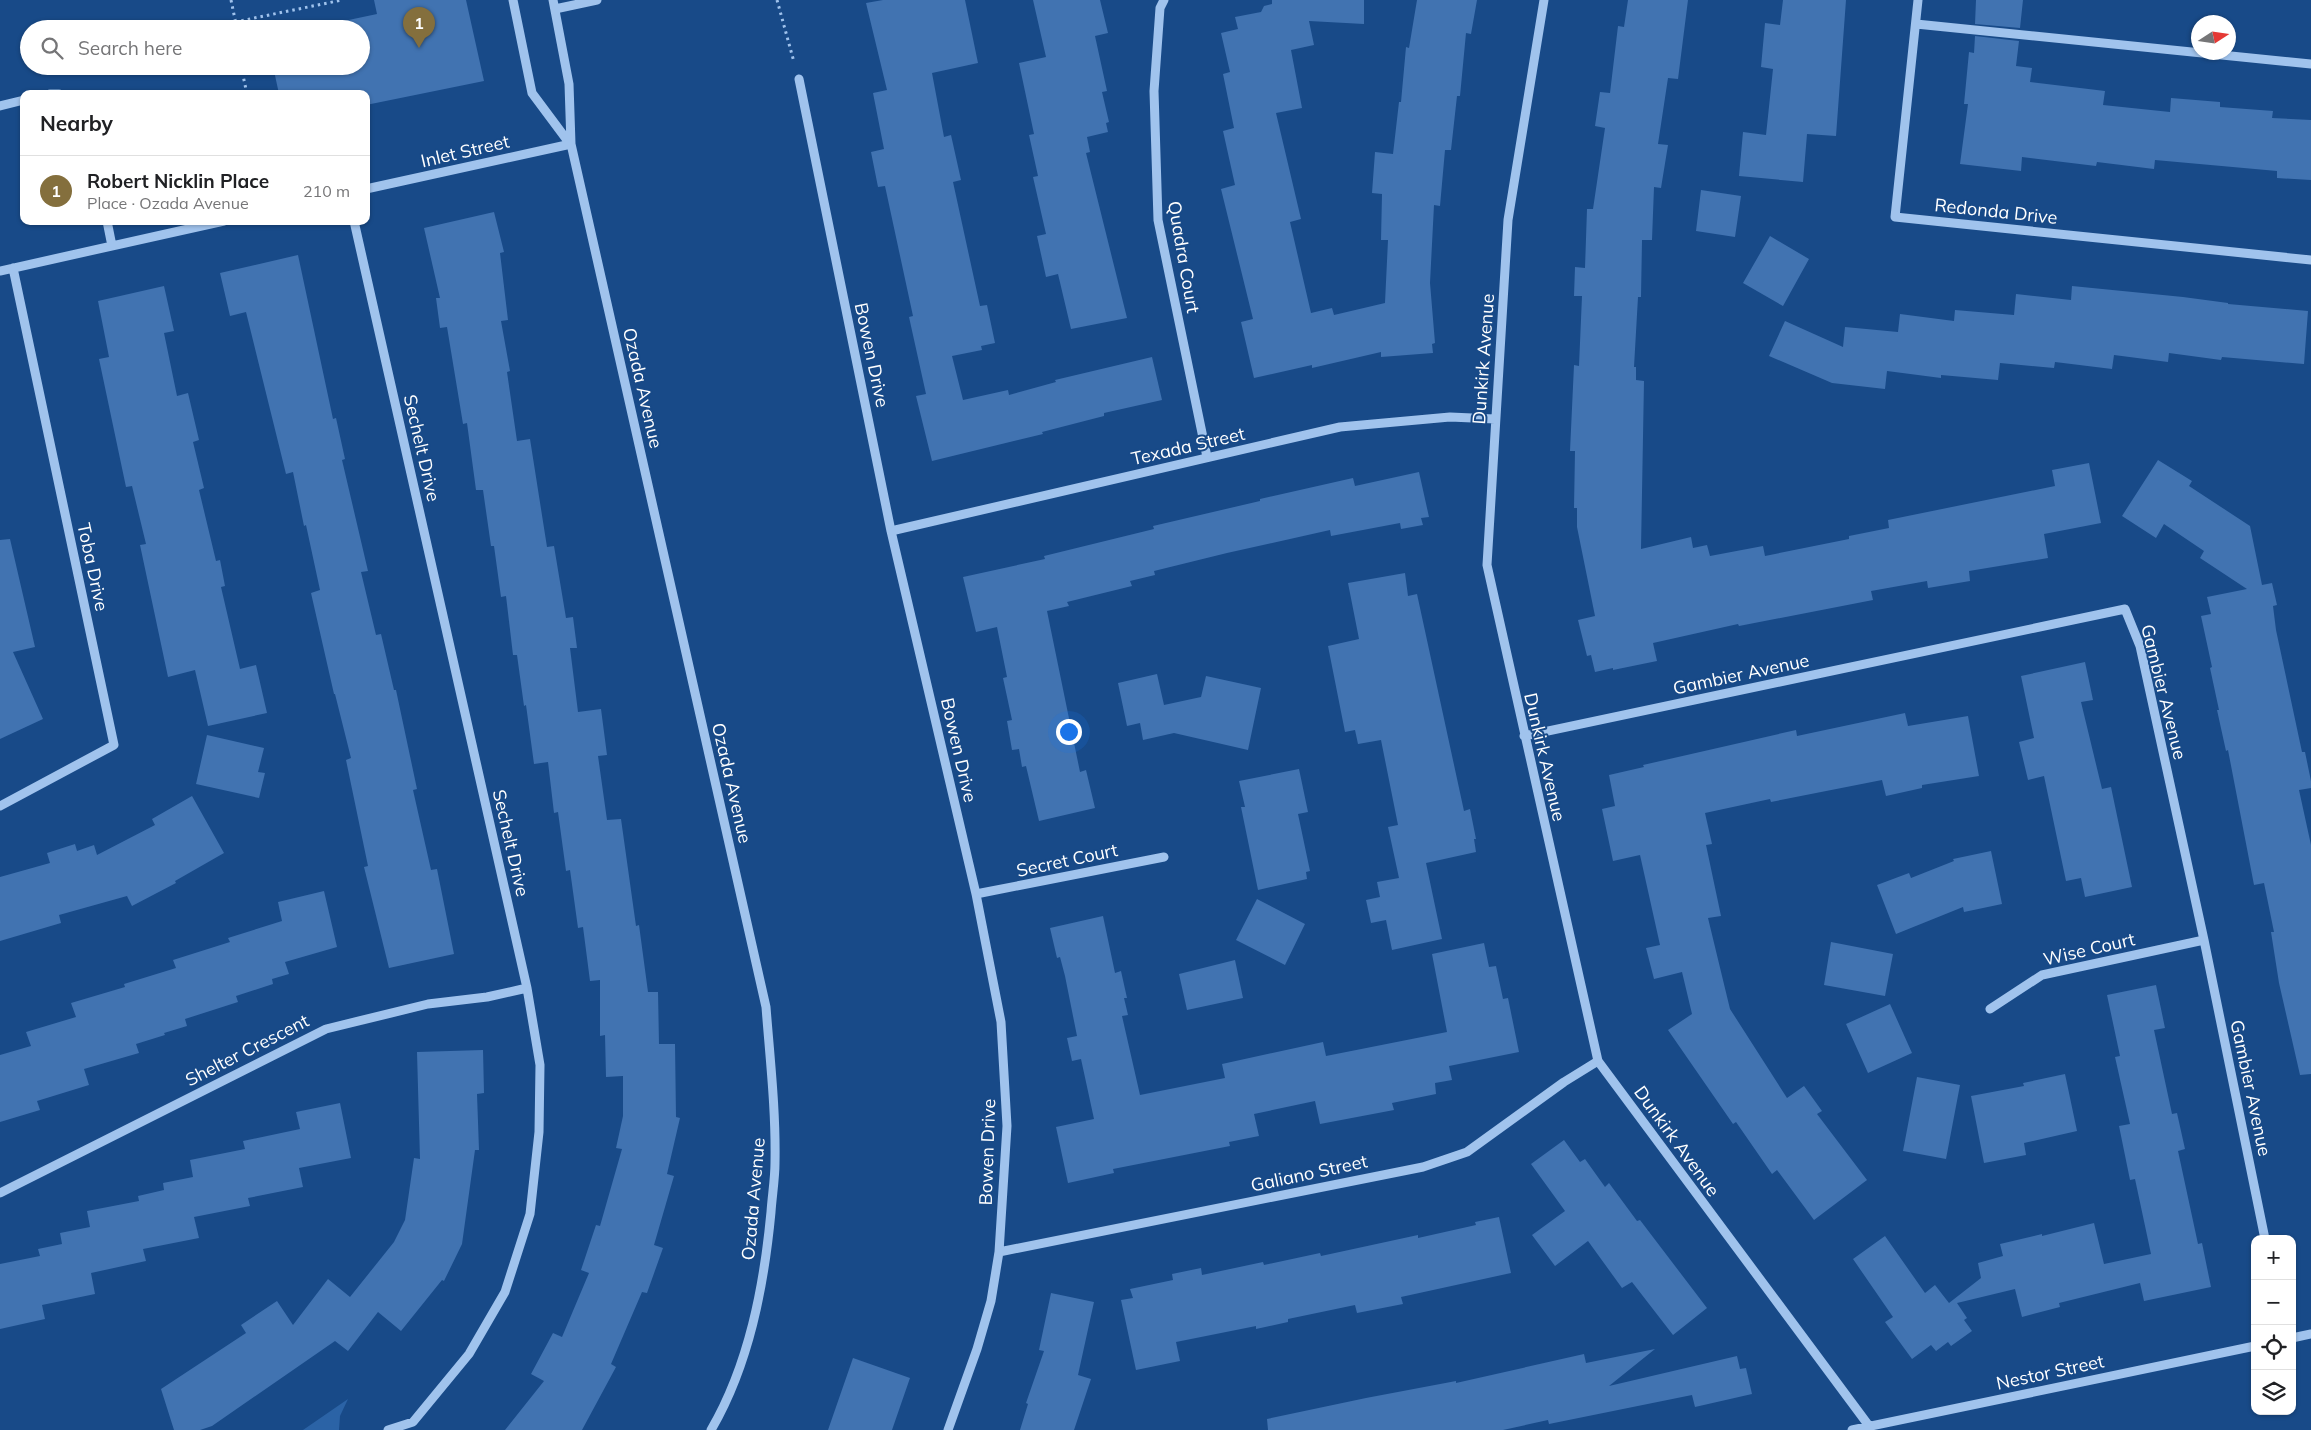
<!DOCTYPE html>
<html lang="en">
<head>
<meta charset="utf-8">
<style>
	body { margin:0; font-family:Mulish,sans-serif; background:#f2f2f2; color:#202124 }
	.controls { position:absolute; right:15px; bottom:15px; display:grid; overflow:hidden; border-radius:10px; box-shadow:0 1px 4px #0004 }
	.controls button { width:45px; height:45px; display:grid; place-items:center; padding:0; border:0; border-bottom:1px solid #e0e0e0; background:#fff; color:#202124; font:25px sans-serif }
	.compass { position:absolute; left:2191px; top:15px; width:45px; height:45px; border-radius:50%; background:#fff; box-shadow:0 1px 4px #0004; rotate:78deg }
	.you { position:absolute; left:1068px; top:731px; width:18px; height:18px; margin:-12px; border:4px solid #fff; border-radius:50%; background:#1a73e8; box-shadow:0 0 0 8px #1a73e833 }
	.badge { display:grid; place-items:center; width:32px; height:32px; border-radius:50%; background:#846f3d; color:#fff; font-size:16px; font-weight:700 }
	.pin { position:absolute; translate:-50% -41px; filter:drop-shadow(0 1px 2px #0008) }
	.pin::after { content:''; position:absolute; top:26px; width:18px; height:15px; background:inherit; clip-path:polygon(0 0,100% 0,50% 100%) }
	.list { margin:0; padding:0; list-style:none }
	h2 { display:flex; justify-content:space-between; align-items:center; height:65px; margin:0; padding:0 20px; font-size:21px }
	h2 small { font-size:16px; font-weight:400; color:#757577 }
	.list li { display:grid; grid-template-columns:32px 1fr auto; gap:15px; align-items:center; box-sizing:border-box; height:70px; padding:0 20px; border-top:1px solid #e0e0e0 }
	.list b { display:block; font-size:19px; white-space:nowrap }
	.list p { margin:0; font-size:16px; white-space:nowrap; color:#757577 }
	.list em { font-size:16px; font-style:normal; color:#757577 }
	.icon { flex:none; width:28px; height:28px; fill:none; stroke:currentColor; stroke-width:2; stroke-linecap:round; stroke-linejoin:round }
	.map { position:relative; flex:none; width:2311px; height:1430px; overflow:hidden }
	.search { position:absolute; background:#fff; box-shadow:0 1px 4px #0004; left:20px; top:20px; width:350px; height:55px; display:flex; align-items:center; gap:12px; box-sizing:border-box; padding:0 18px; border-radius:28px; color:#757577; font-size:19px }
	.panel { position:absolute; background:#fff; box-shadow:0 1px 4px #0004; left:20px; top:90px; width:350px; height:135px; border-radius:10px }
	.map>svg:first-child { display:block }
</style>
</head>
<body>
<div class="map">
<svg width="2311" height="1430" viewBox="0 0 2311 1430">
	<rect width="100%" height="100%" fill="#184a88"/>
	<path fill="#2b63a6" d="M 348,1399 L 340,1416 L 339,1430 L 303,1430 Z"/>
	<path fill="#4173b1" d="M 374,0 L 466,0 L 484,81 L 366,105 L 366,94 L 279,94 L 273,66 L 361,66 L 361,29 L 306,29 L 377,14 Z
		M 883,0 L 965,0 L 978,63 L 932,73 L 944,137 L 951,135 L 961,180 L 953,182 L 980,306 L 987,305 L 995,343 L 981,346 L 982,350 L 952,356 L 963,400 L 1008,390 L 1009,395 L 1056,382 L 1055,380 L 1152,357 L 1162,400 L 1104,413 L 1104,416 L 1042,432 L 1043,434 L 932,461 L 916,396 L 926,394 L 909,317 L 913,316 L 885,186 L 878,187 L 871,152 L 884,149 L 873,93 L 887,90 L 866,3 Z
		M 1033,0 L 1100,0 L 1108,33 L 1095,36 L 1107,91 L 1102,92 L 1109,122 L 1106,123 L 1108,132 L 1087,137 L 1090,152 L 1086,153 L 1127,318 L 1071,329 L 1058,274 L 1046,277 L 1037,236 L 1046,234 L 1033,177 L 1038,176 L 1029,135 L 1034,134 L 1019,63 L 1046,57 Z
		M 1272,0 L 1364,0 L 1364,24 L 1309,21 L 1314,45 L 1291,50 L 1302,108 L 1276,113 L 1301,219 L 1290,222 L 1311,313 L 1332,308 L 1334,315 L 1385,303 L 1388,240 L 1381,240 L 1382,194 L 1372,193 L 1375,152 L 1393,154 L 1399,102 L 1401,102 L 1406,47 L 1409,48 L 1417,0 L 1477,0 L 1471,34 L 1466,33 L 1460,96 L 1457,96 L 1451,150 L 1445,150 L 1440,206 L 1434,205 L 1430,283 L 1435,343 L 1432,344 L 1433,353 L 1381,357 L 1381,352 L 1312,368 L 1312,365 L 1254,378 L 1241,322 L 1253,319 L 1221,189 L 1235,185 L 1223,131 L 1234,128 L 1223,74 L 1230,72 L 1221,33 L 1238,29 L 1235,17 L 1261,12 L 1264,6 L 1272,4 Z
		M 1628,0 L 1688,0 L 1678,79 L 1668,78 L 1658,144 L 1668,145 L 1661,188 L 1654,187 L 1652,240 L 1642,240 L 1641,297 L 1638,297 L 1634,367 L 1636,367 L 1636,380 L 1644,381 L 1641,549 L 1691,537 L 1693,548 L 1707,545 L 1710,556 L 1763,546 L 1765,556 L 1849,539 L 1849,536 L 1889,528 L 1888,520 L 2055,486 L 2052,470 L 2089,463 L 2101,523 L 2044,534 L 2048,558 L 1969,571 L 1970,581 L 1928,588 L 1927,581 L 1871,591 L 1873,600 L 1739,626 L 1738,624 L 1653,643 L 1657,661 L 1613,670 L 1613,668 L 1595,672 L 1591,655 L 1587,656 L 1578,620 L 1595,616 L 1577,527 L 1577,508 L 1574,508 L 1575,451 L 1570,451 L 1574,365 L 1579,366 L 1582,296 L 1574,296 L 1575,267 L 1585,268 L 1587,209 L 1593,209 L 1605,128 L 1595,126 L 1600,92 L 1610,93 L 1618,26 L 1624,27 Z
		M 1783,0 L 1846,0 L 1836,136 L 1807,134 L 1803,182 L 1739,176 L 1743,132 L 1766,135 L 1773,69 L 1761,67 L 1765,23 L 1780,25 Z
		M 1976,0 L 2023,0 L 2020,28 L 1975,24 Z
		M 1975,36 L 2019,41 L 2016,66 L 2032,68 L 2030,82 L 2105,91 L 2103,105 L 2170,112 L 2171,98 L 2220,102 L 2220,107 L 2273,111 L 2272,118 L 2311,120 L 2311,180 L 2277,178 L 2277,171 L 2155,160 L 2154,169 L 2097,162 L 2096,166 L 2022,157 L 2021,171 L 1960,164 L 1968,104 L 1964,104 L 1969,52 L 1974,53 Z
		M 1701,190 L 1741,196 L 1735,237 L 1696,231 Z
		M 494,212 L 504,252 L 500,253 L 508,320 L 501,321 L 510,371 L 507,372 L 517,441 L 530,439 L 547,547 L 554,546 L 566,618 L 573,617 L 577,648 L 570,648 L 578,712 L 601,709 L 607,755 L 598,756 L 607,820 L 621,819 L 636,926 L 639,925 L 648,992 L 658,992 L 659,1044 L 675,1044 L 676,1117 L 680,1118 L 667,1174 L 674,1176 L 654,1245 L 663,1248 L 647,1293 L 642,1292 L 611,1364 L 616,1367 L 582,1430 L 505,1430 L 544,1381 L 531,1374 L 553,1333 L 562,1337 L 589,1273 L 581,1270 L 596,1225 L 600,1226 L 622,1149 L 616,1148 L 623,1116 L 623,1076 L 606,1077 L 605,1035 L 600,1036 L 600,980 L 590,981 L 583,927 L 578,928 L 570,870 L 566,871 L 558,812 L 554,813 L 548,762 L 534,764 L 526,705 L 524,706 L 517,655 L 513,655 L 506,596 L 501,597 L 494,546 L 491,546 L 483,490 L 476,490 L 467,423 L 463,424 L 447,327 L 440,328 L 436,298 L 440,298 L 424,228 Z
		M 1770,236 L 1809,259 L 1783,306 L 1743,283 Z
		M 298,255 L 333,419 L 336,418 L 345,459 L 342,460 L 368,571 L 361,572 L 376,635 L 381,634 L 394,690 L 396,690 L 417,789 L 413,790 L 431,870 L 437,869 L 454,954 L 389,968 L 364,867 L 368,866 L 346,760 L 351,758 L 335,694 L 334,694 L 311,593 L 320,590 L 306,525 L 304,526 L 293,472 L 286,474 L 246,312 L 230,316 L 220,273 Z
		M 164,286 L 174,331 L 164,333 L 177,396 L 188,393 L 199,440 L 193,442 L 204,488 L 199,490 L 216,561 L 220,560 L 225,586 L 221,587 L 240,669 L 256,665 L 267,713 L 208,726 L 195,670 L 168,677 L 140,545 L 146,544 L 132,486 L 126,487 L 99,359 L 109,357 L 98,301 Z
		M 2072,286 L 2183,297 L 2228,303 L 2228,304 L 2308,311 L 2304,364 L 2222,357 L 2221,360 L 2169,353 L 2168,362 L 2114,355 L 2112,369 L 2055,362 L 2054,368 L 2000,363 L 1998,380 L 1941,375 L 1941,378 L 1887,371 L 1885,389 L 1832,383 L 1769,356 L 1785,321 L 1843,347 L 1845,327 L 1898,332 L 1900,314 L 1954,321 L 1955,310 L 2014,315 L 2016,294 L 2071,300 Z
		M 2158,460 L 2192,481 L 2189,486 L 2250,526 L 2262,585 L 2272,583 L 2277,605 L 2273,606 L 2276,630 L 2302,752 L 2305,752 L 2311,781 L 2311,788 L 2299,790 L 2311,845 L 2311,1074 L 2300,1075 L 2279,983 L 2271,932 L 2274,932 L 2264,883 L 2254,885 L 2228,750 L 2226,751 L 2217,710 L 2219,710 L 2210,668 L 2212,667 L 2201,616 L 2211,614 L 2207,597 L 2247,589 L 2200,558 L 2204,551 L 2164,524 L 2156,538 L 2122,516 Z
		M 1419,472 L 1429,517 L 1421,518 L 1423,525 L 1401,529 L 1400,523 L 1331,536 L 1330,530 L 1227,553 L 1154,571 L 1155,575 L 1130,581 L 1132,586 L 1067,602 L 1069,606 L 1047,611 L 1080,772 L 1086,770 L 1095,808 L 1039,821 L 1026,766 L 1022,767 L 1019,749 L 1012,750 L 1007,721 L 1012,720 L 1003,678 L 1007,677 L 997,627 L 976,632 L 963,577 L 1045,559 L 1044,556 L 1154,529 L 1153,526 L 1260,501 L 1260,499 L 1353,478 L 1355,486 Z
		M 10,539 L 35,647 L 13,652 L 43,719 L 0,739 L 0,540 Z
		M 1405,573 L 1408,596 L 1417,594 L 1464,811 L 1470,809 L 1476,839 L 1474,839 L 1476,852 L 1426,863 L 1442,939 L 1392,950 L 1386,920 L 1371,923 L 1366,900 L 1380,897 L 1377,882 L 1399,878 L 1388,827 L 1398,825 L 1381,740 L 1358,744 L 1355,730 L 1345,732 L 1328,646 L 1359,639 L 1348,583 Z
		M 2085,662 L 2093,700 L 2081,702 L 2102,789 L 2111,787 L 2132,887 L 2085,897 L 2081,878 L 2066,881 L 2044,776 L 2028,780 L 2019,742 L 2034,738 L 2021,676 Z
		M 1157,674 L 1164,705 L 1201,697 L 1206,676 L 1261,688 L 1248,750 L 1174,733 L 1143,740 L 1140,723 L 1127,726 L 1118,683 Z
		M 1905,713 L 1908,726 L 1968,716 L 1979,776 L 1922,785 L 1922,788 L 1886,796 L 1882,780 L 1771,802 L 1770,799 L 1705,813 L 1712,844 L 1706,845 L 1721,916 L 1708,918 L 1730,1009 L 1787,1098 L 1804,1086 L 1822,1111 L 1817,1114 L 1867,1180 L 1814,1220 L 1777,1170 L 1772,1174 L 1736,1122 L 1733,1124 L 1668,1030 L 1692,1014 L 1682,972 L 1654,979 L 1646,948 L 1660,945 L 1640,855 L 1613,861 L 1602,809 L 1615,806 L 1609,775 L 1644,767 L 1643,765 L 1796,730 L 1797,736 Z
		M 207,735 L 264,748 L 258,772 L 265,773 L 259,798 L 196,784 Z
		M 1299,769 L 1308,812 L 1298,814 L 1310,871 L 1306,872 L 1307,879 L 1258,890 L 1241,807 L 1245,807 L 1239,781 Z
		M 192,796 L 224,853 L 175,881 L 176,883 L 132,906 L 127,896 L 59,915 L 61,923 L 0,941 L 0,877 L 50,863 L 47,853 L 75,844 L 77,851 L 94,845 L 97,855 L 155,825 L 152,819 Z
		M 1991,851 L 2002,904 L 1964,912 L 1963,907 L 1896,934 L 1877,885 L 1909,873 L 1911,878 L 1954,861 L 1953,859 Z
		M 324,891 L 337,947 L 285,962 L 289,974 L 272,979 L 273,984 L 236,996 L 238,1002 L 185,1019 L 187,1026 L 164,1033 L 165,1035 L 136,1044 L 139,1053 L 84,1069 L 89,1085 L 37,1101 L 40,1110 L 0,1122 L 0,1055 L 31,1046 L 26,1032 L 76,1017 L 71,1003 L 125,987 L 124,984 L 176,968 L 173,960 L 230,942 L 228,938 L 282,921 L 278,902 Z
		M 1257,899 L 1305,924 L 1285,965 L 1236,940 Z
		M 1103,916 L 1115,973 L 1121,971 L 1127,998 L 1124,998 L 1128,1015 L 1122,1016 L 1140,1095 L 1225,1078 L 1222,1064 L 1323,1042 L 1326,1056 L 1447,1032 L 1432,954 L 1484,943 L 1489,967 L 1496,966 L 1503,999 L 1508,998 L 1519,1052 L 1449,1066 L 1452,1080 L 1435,1083 L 1436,1094 L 1392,1103 L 1394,1110 L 1320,1124 L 1315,1101 L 1254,1114 L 1259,1136 L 1229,1142 L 1230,1146 L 1113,1169 L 1114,1173 L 1068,1183 L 1056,1127 L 1094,1119 L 1081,1059 L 1072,1061 L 1067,1038 L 1077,1036 L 1065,976 L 1060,957 L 1057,958 L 1050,928 Z
		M 1831,942 L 1893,954 L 1885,996 L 1824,985 Z
		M 1235,960 L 1243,998 L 1187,1010 L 1179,974 Z
		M 2156,985 L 2165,1028 L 2154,1030 L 2172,1114 L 2177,1113 L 2185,1149 L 2178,1151 L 2198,1244 L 2202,1243 L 2211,1287 L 2144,1301 L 2140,1283 L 2059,1303 L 2060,1307 L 2022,1317 L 2015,1289 L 1957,1303 L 1967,1318 L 1964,1320 L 1972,1331 L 1951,1346 L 1948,1342 L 1936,1351 L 1931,1345 L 1912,1359 L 1885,1322 L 1893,1317 L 1853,1259 L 1885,1236 L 1925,1293 L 1935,1285 L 1949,1303 L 1981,1278 L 1978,1263 L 2003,1256 L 2000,1244 L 2042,1234 L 2042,1236 L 2094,1223 L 2104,1264 L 2151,1254 L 2135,1179 L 2130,1180 L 2119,1126 L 2130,1124 L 2115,1057 L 2120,1056 L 2107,995 Z
		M 1890,1004 L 1912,1053 L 1868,1073 L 1846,1024 Z
		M 483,1050 L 484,1093 L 477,1094 L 479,1150 L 475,1150 L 462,1244 L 444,1281 L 442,1280 L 401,1331 L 378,1312 L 348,1351 L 335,1341 L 212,1426 L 200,1430 L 174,1430 L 161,1389 L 246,1333 L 241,1325 L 277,1301 L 293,1325 L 328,1279 L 350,1297 L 394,1242 L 405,1220 L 414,1158 L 420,1159 L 417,1052 Z
		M 2065,1074 L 2077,1131 L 2024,1143 L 2026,1155 L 1984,1163 L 1971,1096 L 2024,1086 L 2023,1083 Z
		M 1917,1077 L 1960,1085 L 1946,1159 L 1903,1151 Z
		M 340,1103 L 351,1158 L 299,1168 L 303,1187 L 248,1198 L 250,1206 L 194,1217 L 199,1238 L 143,1249 L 146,1261 L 91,1273 L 95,1294 L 42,1305 L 45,1319 L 0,1329 L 0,1264 L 40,1256 L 38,1249 L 62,1244 L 60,1233 L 90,1227 L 87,1211 L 139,1201 L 138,1196 L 164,1190 L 163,1183 L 193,1177 L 190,1160 L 245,1149 L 243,1141 L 300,1129 L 296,1112 Z
		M 1564,1140 L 1580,1162 L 1585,1159 L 1605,1187 L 1609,1183 L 1637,1221 L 1640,1220 L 1707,1308 L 1673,1335 L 1632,1282 L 1622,1288 L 1588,1241 L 1555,1266 L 1532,1235 L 1565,1211 L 1531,1164 Z
		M 1499,1217 L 1511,1273 L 1401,1297 L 1403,1304 L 1357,1313 L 1355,1305 L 1288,1319 L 1288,1322 L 1256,1329 L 1256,1326 L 1176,1342 L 1180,1361 L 1136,1370 L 1121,1300 L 1133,1298 L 1130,1289 L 1173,1280 L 1172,1274 L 1201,1268 L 1202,1275 L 1263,1262 L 1264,1265 L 1320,1253 L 1321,1256 L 1418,1235 L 1418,1238 L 1476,1225 L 1475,1222 Z
		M 1051,1293 L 1094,1302 L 1078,1375 L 1091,1379 L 1074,1430 L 1020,1430 L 1028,1404 L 1026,1403 L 1044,1351 L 1039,1350 Z
		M 1655,1349 L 1609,1386 L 1737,1356 L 1740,1369 L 1746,1368 L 1752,1394 L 1695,1407 L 1692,1395 L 1549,1424 L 1548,1420 L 1503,1430 L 1268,1430 L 1267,1419 L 1366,1398 L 1456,1381 L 1456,1383 L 1584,1354 L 1586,1363 Z
		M 853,1358 L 910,1378 L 892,1430 L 828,1430 Z"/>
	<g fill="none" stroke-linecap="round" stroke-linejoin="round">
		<path stroke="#a0c3ed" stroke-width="3" stroke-dasharray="2.5 4" stroke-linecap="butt" d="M 231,0 L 237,29
			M 777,0 L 794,62
			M 235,22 L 342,0
			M 241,66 L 247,94"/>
		<path stroke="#a0c3ed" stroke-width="9" d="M 513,0 L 532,93 L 570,144
			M 553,0 L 569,84 L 571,144 L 766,1007 C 770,1059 776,1111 775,1163 C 775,1179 772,1196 771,1212 C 764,1286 749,1365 711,1430
			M 1164,0 L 1160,8 L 1154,91 L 1158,220 L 1207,457
			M 1544,0 L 1508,220 L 1487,565 L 1598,1061 L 1872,1430
			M 1918,0 L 1895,217 L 2311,260
			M 555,9 L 597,0
			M 1916,24 L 2311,64
			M 799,79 L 891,531 L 976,894 L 1001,1022 L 1007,1126 L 999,1252 L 991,1301 L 977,1349 L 948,1430
			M 50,94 L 59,94
			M 0,106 L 24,100
			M 366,189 L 571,144
			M 107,221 L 112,246
			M 354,221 L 527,988 L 540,1065 L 539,1132 L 530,1214 L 505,1292 L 469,1354 L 413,1422 L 388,1430
			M 0,271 L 224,221
			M 891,531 L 1340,427 L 1450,417 L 1495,419
			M 1524,736 L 2125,609 L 2140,646 L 2204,940 L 2265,1239
			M 0,806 L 114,745 L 13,268
			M 976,894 L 1164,857
			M 1990,1009 L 2042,975 L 2204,940
			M 0,1193 L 326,1029 L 428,1004 L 487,997 L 527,988
			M 999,1252 L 1423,1167 L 1467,1152 L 1564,1082 L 1598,1061
			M 2292,1338 L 2311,1334
			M 1852,1430 L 2255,1346"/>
	</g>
	<g text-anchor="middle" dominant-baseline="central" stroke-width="4" stroke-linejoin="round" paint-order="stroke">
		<g font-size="18" fill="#fff" stroke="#184a88">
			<text transform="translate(465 151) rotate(-13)">Inlet Street</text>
			<text transform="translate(1996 211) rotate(6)">Redonda Drive</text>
			<text transform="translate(1184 257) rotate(80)">Quadra Court</text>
			<text transform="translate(872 355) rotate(78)">Bowen Drive</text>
			<text transform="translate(1483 359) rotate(-86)">Dunkirk Avenue</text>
			<text transform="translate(643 388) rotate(77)">Ozada Avenue</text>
			<text transform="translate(1188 446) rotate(-13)">Texada Street</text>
			<text transform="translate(422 448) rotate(77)">Sechelt Drive</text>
			<text transform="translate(93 567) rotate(78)">Toba Drive</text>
			<text transform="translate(1741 674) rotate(-12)">Gambier Avenue</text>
			<text transform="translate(2164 692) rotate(76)">Gambier Avenue</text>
			<text transform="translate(959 750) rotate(77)">Bowen Drive</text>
			<text transform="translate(1545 757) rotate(77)">Dunkirk Avenue</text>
			<text transform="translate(732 783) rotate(77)">Ozada Avenue</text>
			<text transform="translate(511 843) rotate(77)">Sechelt Drive</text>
			<text transform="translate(1067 860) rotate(-12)">Secret Court</text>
			<text transform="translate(2089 949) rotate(-13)">Wise Court</text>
			<text transform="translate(247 1050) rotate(-27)">Shelter Crescent</text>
			<text transform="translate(2251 1088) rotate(78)">Gambier Avenue</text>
			<text transform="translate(1677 1141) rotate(54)">Dunkirk Avenue</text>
			<text transform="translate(987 1152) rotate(-88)">Bowen Drive</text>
			<text transform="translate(1309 1173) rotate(-12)">Galiano Street</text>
			<text transform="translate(753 1199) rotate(-85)">Ozada Avenue</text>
			<text transform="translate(2050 1372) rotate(-12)">Nestor Street</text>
		</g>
	</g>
</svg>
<div class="controls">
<button>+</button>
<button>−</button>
<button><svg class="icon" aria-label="locate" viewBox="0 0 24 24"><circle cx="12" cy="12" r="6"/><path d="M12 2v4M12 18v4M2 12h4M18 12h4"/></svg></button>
<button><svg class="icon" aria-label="layers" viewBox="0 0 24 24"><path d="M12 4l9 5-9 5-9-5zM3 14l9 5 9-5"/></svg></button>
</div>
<svg class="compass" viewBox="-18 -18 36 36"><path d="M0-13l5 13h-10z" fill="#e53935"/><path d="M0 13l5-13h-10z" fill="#757577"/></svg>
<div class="you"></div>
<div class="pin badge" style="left:419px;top:48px">1</div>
<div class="search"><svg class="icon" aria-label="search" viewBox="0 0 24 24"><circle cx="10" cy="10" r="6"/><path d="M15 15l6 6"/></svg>Search here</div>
<section class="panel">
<h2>Nearby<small></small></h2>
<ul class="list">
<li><span class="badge">1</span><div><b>Robert Nicklin Place</b><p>Place · Ozada Avenue</p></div><em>210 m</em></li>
</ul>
</section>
</div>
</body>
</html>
